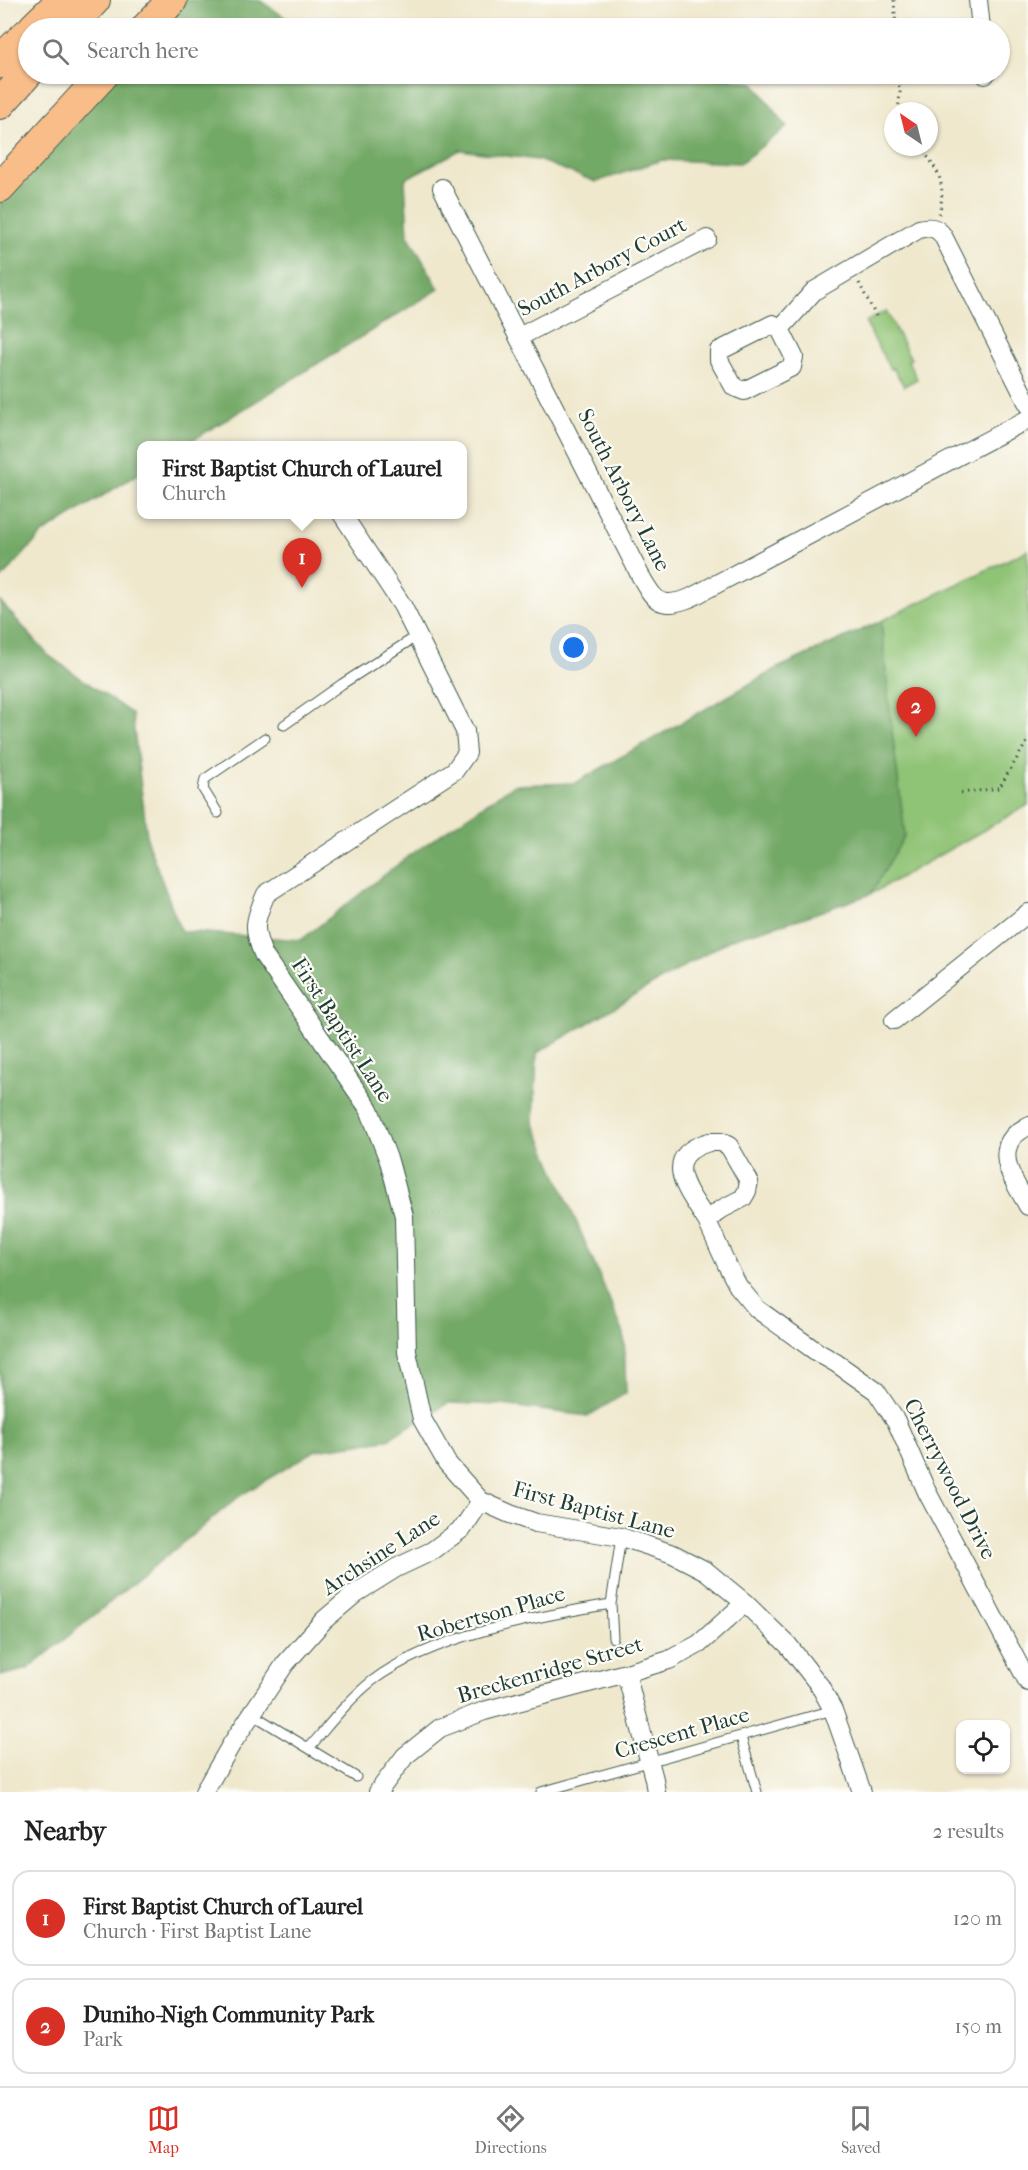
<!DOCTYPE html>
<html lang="en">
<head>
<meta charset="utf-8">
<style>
	body { margin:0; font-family:"IM FELL French Canon",serif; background:#f2f2f2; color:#222 }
	.controls { position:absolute; right:18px; bottom:18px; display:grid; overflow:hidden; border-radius:12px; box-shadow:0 2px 4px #0004 }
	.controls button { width:54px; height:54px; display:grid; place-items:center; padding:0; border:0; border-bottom:2px solid #e0e0e0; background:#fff; color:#222; font:30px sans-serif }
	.compass { position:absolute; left:884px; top:102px; width:54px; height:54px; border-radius:50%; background:#fff; box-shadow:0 2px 4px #0004; rotate:325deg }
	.you { position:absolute; left:574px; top:648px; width:21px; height:21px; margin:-15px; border:4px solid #fff; border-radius:50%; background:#1a73e8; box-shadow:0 0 0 9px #1a73e833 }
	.badge { display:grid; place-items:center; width:39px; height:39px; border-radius:50%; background:#d93025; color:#fff; font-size:20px; font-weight:700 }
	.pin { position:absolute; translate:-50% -50px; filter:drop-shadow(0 2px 3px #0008) }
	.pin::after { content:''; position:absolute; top:32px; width:21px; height:18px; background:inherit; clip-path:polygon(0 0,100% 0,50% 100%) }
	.popup { position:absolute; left:137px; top:441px; width:330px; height:78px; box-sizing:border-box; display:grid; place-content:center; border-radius:12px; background:#fff; filter:drop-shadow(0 2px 4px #0005); font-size:20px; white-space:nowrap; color:#767676 }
	.popup b { font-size:22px; color:#222 }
	.popup::after { content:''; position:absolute; left:50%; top:100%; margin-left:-12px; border:12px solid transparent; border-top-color:#fff }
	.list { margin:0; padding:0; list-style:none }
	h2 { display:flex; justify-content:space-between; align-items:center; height:78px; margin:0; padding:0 24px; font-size:26px }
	h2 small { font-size:20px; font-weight:400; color:#767676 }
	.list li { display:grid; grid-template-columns:39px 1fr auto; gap:18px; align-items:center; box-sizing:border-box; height:96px; margin:0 12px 12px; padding:0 12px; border:2px solid #e0e0e0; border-radius:18px }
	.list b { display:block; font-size:22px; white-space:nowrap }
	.list p { margin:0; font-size:20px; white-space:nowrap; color:#767676 }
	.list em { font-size:20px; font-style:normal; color:#767676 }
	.icon { flex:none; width:33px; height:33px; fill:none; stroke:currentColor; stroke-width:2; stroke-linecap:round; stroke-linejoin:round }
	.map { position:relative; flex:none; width:1028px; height:1792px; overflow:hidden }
	.search { position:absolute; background:#fff; box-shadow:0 2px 4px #0004; left:18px; right:18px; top:18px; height:66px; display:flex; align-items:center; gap:15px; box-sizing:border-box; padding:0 21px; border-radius:33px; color:#767676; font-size:22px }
	.sheet { height:294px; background:#fff }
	nav { display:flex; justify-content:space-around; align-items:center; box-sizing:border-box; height:84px; border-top:2px solid #e0e0e0; background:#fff; font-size:16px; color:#767676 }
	nav a { display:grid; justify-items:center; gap:3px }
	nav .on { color:#d93025 }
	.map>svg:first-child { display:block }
</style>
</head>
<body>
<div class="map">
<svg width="1028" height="1792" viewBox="0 0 1028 1792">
	<rect width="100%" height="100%" fill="#fdfcf7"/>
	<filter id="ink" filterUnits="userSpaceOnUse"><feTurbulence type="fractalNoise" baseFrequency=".0167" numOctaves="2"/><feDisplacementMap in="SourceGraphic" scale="12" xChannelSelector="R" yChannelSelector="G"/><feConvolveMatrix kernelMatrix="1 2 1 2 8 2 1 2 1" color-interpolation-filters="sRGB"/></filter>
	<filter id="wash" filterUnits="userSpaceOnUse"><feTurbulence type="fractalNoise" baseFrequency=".008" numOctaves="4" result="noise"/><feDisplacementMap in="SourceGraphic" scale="24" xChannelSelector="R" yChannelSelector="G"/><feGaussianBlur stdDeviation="1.35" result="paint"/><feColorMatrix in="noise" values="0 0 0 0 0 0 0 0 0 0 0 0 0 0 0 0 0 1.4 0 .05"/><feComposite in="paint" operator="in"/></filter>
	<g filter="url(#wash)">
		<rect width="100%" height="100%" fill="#efe8cd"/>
		<path fill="#8fc374" stroke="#578054" stroke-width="1.5" d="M 886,311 L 911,359 L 908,361 L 917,379 L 904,386 L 893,368 L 890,369 L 865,322 Z
			M 1028,550 L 1028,805 L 871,894 L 776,669 L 881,621 Z"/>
		<path fill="#73a966" stroke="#49734d" stroke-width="1.5" d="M 172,0 L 259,0 L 301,28 L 146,28 Z
			M 104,74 L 707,74 L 754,83 L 787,127 L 740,163 L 662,160 L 596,182 L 538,160 L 460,150 L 405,179 L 408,235 L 439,289 L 185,445 L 142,446 L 141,472 L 43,533 L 0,580 L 0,187 Z
			M 0,601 L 48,655 L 132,714 L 148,844 L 181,931 L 301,940 L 410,855 L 514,785 L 575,783 L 776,669 L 881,621 L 891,722 L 905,835 L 871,894 L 802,918 L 731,939 L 537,1053 L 534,1122 L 624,1334 L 626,1393 L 588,1416 L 502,1405 L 448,1403 L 386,1440 L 316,1450 L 241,1495 L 28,1669 L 0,1676 Z"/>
	</g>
	<g filter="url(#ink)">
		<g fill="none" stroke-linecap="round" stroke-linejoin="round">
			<g stroke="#3e574b" stroke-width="11">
				<path id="lane" d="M 284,725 L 342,684 L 417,636
					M 218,813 L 203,789 L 205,779 L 265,738
					M 613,1638 L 611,1604 L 621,1537
					M 252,1714 L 356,1777
					M 741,1737 L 757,1792
					M 309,1748 C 329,1725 348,1700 372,1681 C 431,1636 538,1616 611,1604
					M 541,1792 L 833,1710"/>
			</g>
			<g stroke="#3e574b" stroke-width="20">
				<path id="street" d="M 978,0 L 981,28
					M 985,74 L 985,75
					M 442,188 L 640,575 C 654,600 659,610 690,598 L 1028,419
					M 773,324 L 780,329 L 794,357 L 792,367 L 744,391 L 734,387 L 719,360 L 719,351 Z
					M 780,329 L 814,291 L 919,229 C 930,226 937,227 943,236 L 1028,404
					M 519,337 L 707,239
					M 342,514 L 402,605 L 465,731 L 467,753 L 455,770 L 266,894 C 254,921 252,929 264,956 L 369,1109 L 389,1161 L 404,1216 L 407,1352 L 422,1419 L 447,1463 L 481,1501 L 510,1514 L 536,1523 L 621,1537 L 673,1554 L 706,1571 L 745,1603 L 788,1645 L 820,1686 L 833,1710 L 862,1792
					M 894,1020 L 1028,913
					M 1028,1126 C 1023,1129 1017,1132 1013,1137 C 995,1158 1018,1187 1028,1206
					M 709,1142 L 721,1142 L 729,1146 L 749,1181 L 747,1191 L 743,1198 L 720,1210 L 707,1221 C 689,1192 658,1157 709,1142 Z
					M 707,1221 L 726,1263 L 738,1286 L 757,1309 L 817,1352 L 836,1363 L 876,1391 L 896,1421 L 927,1492 L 1028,1682
					M 626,1673 L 654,1779 L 656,1792
					M 204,1792 L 231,1745 L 285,1664 L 324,1620 L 356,1593 L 396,1568 L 432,1551 L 463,1528 L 481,1501
					M 378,1792 L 405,1756 L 440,1728 L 484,1711 L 626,1673 L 669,1660 L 699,1644 L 745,1603"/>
			</g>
			<g stroke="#3e574b" stroke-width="32">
				<path id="primary" d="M 69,28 L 95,0
					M 146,28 L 172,0
					M 0,104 L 28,73
					M 0,187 L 104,74"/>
			</g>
			<g stroke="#3e574b" stroke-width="35">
				<path id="highway" d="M 35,28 L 64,0
					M 0,62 L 28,35"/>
			</g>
			<path stroke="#3e574b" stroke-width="3" stroke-dasharray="1.5 4.5" stroke-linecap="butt" d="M 894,0 L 896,28
				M 898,111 L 900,93 L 899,74
				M 920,147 C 940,172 946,182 939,215
				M 859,283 L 876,316
				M 961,793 L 999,788 L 1028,740"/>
			<use href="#lane" stroke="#fff" stroke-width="9"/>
			<use href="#street" stroke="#fff" stroke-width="18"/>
			<use href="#primary" stroke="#f8bd89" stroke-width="30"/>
			<use href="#highway" stroke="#f8bd89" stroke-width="33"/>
		</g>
	</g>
	<g text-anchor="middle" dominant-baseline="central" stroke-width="4.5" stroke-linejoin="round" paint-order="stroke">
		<g font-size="22" fill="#1f3d34" stroke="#fdfcf7">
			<text transform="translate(602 267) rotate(-28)">South Arbory Court</text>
			<text transform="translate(624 490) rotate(63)">South Arbory Lane</text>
			<text transform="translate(342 1030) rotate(57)">First Baptist Lane</text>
			<text transform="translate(950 1479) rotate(63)">Cherrywood Drive</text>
			<text transform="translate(594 1510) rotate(15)">First Baptist Lane</text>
			<text transform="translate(381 1553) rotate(-33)">Archsine Lane</text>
			<text transform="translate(491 1614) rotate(-16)">Robertson Place</text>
			<text transform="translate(550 1670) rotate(-16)">Breckenridge Street</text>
			<text transform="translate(682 1733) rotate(-16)">Crescent Place</text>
		</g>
	</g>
</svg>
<div class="controls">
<button><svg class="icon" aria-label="locate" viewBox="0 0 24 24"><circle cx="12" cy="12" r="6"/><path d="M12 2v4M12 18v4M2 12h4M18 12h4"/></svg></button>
</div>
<svg class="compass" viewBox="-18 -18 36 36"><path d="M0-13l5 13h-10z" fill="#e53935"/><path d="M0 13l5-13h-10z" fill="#767676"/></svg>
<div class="you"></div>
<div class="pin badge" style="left:302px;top:588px">1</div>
<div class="popup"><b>First Baptist Church of Laurel</b>Church</div>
<div class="pin badge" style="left:916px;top:737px">2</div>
<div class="search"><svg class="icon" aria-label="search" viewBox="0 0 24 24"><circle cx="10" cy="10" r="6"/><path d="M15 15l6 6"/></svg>Search here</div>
</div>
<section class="sheet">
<h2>Nearby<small>2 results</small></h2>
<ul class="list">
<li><span class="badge">1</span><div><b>First Baptist Church of Laurel</b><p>Church · First Baptist Lane</p></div><em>120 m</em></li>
<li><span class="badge">2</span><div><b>Duniho-Nigh Community Park</b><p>Park</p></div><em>150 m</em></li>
</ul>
</section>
<nav>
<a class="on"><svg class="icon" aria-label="map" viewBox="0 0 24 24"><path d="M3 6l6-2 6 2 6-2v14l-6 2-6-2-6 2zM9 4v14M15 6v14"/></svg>Map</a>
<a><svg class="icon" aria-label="directions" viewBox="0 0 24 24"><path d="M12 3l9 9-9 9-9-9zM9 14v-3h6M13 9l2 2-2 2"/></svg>Directions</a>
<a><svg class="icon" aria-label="saved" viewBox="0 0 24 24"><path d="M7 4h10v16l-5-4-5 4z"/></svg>Saved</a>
</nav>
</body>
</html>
